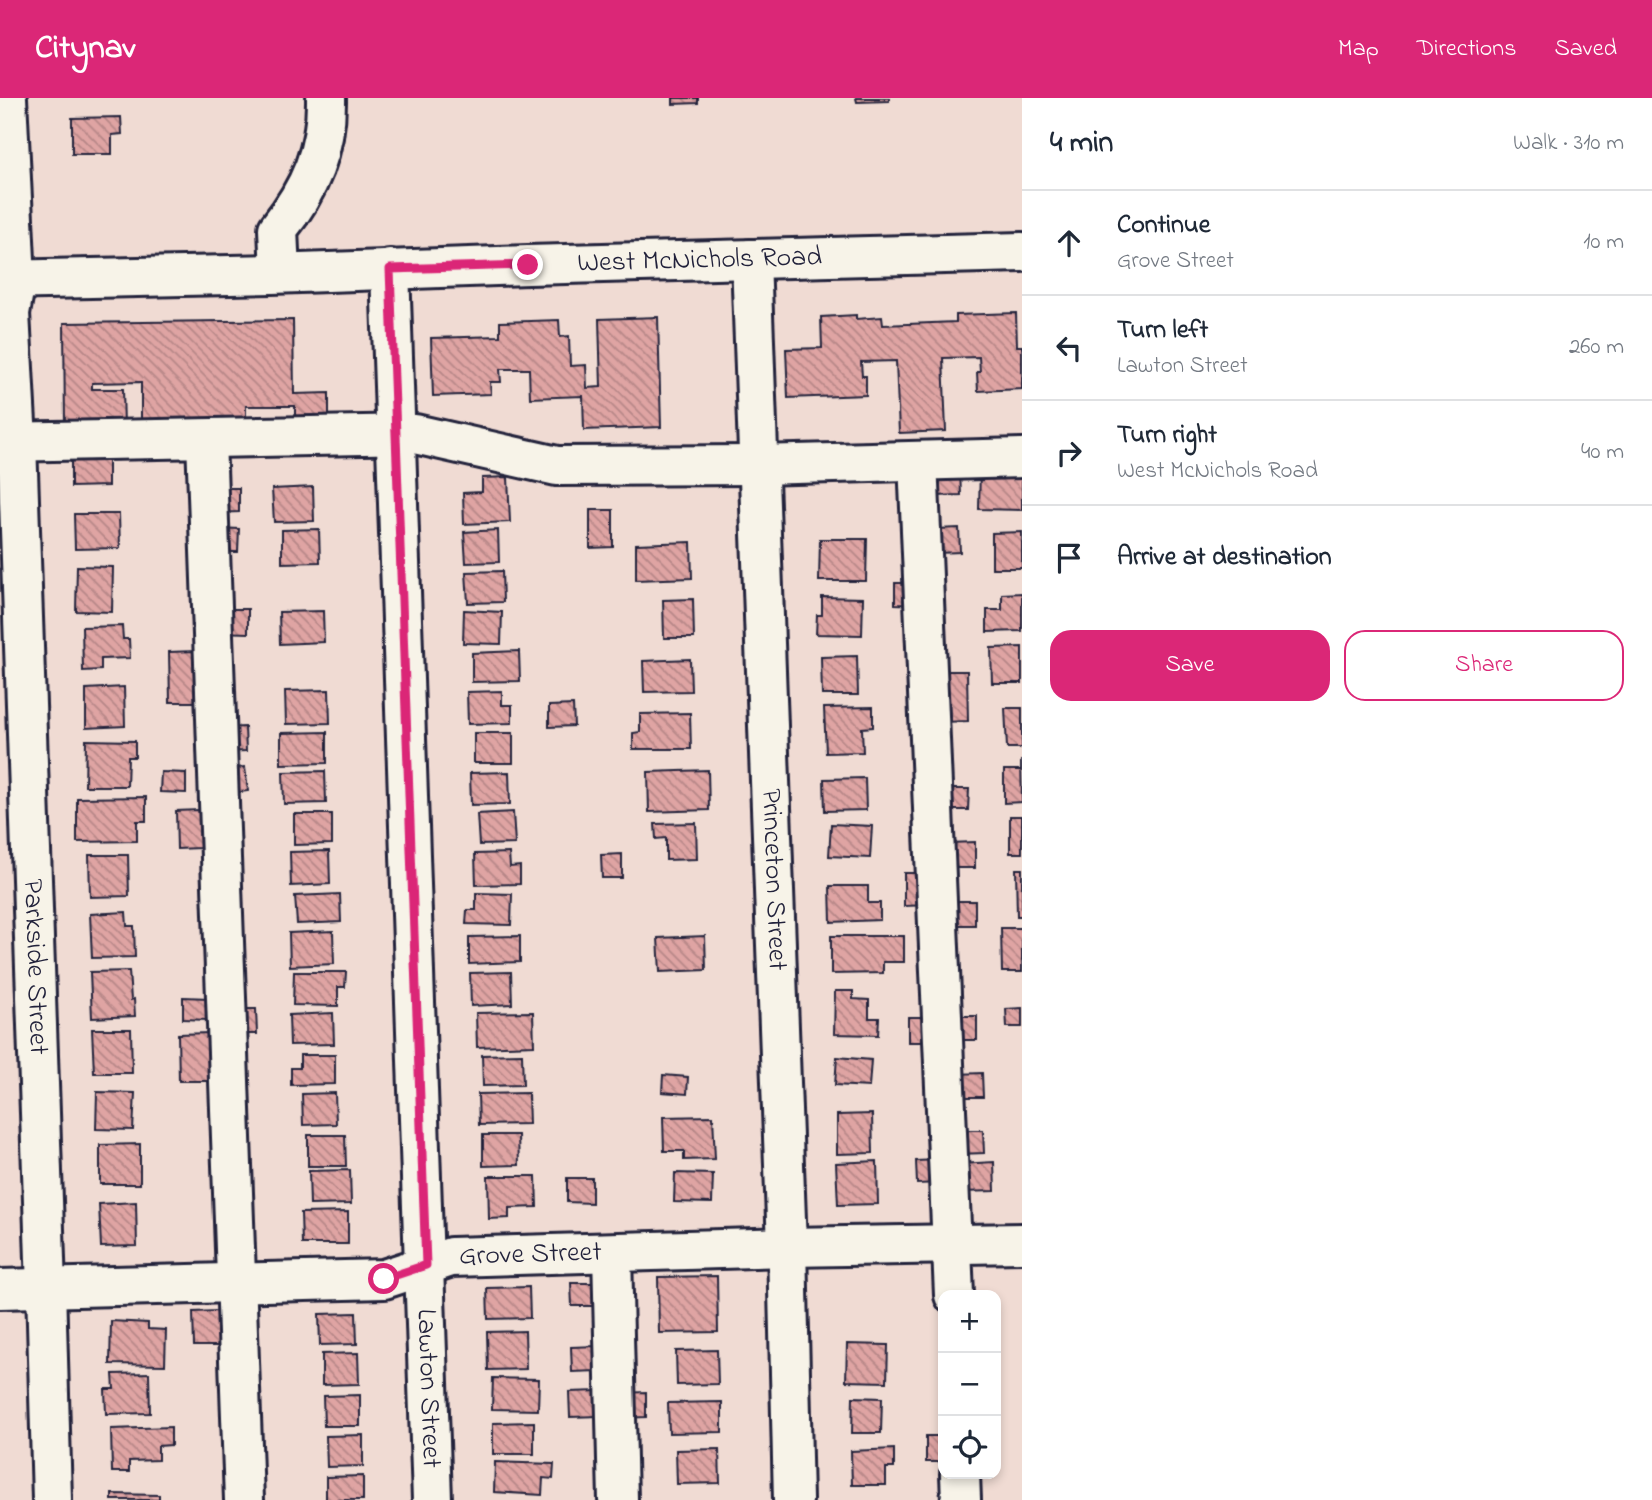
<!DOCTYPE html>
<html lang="en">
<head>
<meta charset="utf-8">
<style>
	body { margin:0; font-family:"Indie Flower",sans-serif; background:#f2f2f3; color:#1f2937 }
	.controls { position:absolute; right:21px; bottom:21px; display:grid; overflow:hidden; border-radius:14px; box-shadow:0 4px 10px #0003 }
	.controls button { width:63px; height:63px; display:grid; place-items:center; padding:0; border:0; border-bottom:2px solid #e0e1e3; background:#fff; color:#1f2937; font:35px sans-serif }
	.stop { position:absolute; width:21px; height:21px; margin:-16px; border:5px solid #db2777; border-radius:50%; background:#fff }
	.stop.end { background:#db2777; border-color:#fff; box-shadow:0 2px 7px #0008 }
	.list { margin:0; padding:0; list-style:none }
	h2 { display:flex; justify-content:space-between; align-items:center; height:91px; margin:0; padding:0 28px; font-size:30px }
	h2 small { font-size:23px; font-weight:400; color:#747a83 }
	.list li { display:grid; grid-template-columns:46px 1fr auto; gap:21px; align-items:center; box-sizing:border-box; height:105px; padding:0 28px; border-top:2px solid #e0e1e3 }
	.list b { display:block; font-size:26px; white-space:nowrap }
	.list p { margin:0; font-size:23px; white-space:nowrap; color:#747a83 }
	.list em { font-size:23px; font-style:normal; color:#747a83 }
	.actions { display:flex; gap:14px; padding:21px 28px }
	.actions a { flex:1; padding:16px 0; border:2px solid #db2777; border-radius:21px; text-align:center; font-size:24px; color:#db2777 }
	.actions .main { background:#db2777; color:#fff }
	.icon { flex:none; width:38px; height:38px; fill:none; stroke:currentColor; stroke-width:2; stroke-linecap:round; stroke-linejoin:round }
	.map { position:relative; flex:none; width:1022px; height:1402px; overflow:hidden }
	header { display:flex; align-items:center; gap:42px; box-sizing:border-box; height:98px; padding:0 35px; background:#db2777; color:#fff }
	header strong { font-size:33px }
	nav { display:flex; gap:38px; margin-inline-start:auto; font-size:24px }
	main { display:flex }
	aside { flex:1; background:#fff }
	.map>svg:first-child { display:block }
</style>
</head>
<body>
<header>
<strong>Citynav</strong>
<nav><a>Map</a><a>Directions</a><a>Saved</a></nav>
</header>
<main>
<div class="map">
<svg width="1022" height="1402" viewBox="0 0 1022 1402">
	<defs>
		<pattern id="building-back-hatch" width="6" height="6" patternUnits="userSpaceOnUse" patternTransform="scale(1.75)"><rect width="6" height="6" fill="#dfa4a3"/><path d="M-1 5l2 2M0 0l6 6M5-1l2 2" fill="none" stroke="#b48586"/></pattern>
	</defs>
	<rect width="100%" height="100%" fill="#f0dbd3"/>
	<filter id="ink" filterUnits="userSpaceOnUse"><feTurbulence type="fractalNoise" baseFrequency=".0143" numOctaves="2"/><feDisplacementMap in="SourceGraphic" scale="14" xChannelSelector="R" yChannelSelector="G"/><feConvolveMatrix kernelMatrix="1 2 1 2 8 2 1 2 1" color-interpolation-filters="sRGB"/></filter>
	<g filter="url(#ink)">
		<path fill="url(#building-back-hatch)" stroke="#22223b" stroke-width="2" d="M 673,0 L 698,0 L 698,5 L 673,6 Z
			M 856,0 L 889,0 L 889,3 L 857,4 Z
			M 121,19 L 122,36 L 112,37 L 112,56 L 72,56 L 72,20 Z
			M 1016,215 L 1017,248 L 1022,248 L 1022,291 L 978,293 L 977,274 L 980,274 L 979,259 L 943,260 L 946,333 L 899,335 L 896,263 L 861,264 L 862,278 L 866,278 L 866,297 L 788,300 L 786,251 L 822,250 L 821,219 L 856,217 L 856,221 L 882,219 L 883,227 L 956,224 L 956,217 Z
			M 658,219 L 661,329 L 584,332 L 583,298 L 530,300 L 529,271 L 500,271 L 501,284 L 490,284 L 491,296 L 433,298 L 431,240 L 500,238 L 500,224 L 559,222 L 560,239 L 569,238 L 570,268 L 586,267 L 587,290 L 601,289 L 599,221 Z
			M 293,222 L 294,296 L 329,295 L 329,323 L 295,323 L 295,308 L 246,308 L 246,325 L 141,328 L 141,284 L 92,285 L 92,291 L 123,291 L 124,328 L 65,329 L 64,225 Z
			M 71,356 L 108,356 L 108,388 L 71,389 Z
			M 960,372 L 961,397 L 937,398 L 936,373 Z
			M 980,372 L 1022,373 L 1022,412 L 979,411 Z
			M 508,379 L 510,424 L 464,426 L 463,395 L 482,394 L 482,380 Z
			M 313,389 L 314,423 L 274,424 L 272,391 Z
			M 213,390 L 239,390 L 239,414 L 213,415 Z
			M 590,412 L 613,412 L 613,449 L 590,450 Z
			M 74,416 L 119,416 L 120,450 L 75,451 Z
			M 219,430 L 239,431 L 238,454 L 218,454 Z
			M 959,430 L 960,454 L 938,455 L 937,431 Z
			M 319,431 L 320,464 L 282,465 L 282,432 Z
			M 498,432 L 499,464 L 466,465 L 464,434 Z
			M 1022,434 L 1022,470 L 992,470 L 992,435 Z
			M 820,441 L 867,441 L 866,483 L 819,483 Z
			M 691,444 L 692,480 L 636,482 L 636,446 Z
			M 77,468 L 113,469 L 112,514 L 76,513 Z
			M 502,473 L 503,504 L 468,505 L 466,474 Z
			M 895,485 L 920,485 L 919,507 L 895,506 Z
			M 1022,495 L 1022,533 L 987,534 L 987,512 L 1002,512 L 1002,496 Z
			M 822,499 L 863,500 L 862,537 L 816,536 L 817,517 L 822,517 Z
			M 693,501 L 694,540 L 664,540 L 663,502 Z
			M 220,511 L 248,511 L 248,535 L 219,534 Z
			M 464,512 L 502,514 L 501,546 L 463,545 Z
			M 323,513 L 324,544 L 280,546 L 279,514 Z
			M 122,528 L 123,541 L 129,541 L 130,560 L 101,561 L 101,572 L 83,573 L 82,529 Z
			M 1022,549 L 1022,585 L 992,585 L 991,550 Z
			M 195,553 L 196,604 L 170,604 L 169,554 Z
			M 519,553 L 520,583 L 472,584 L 472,555 Z
			M 857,558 L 858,597 L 822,597 L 821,559 Z
			M 690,561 L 691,593 L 644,594 L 643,563 Z
			M 943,573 L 967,573 L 968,623 L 944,624 Z
			M 124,589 L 125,628 L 86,630 L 86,591 Z
			M 329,592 L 330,625 L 286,626 L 285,593 Z
			M 502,593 L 502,607 L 512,607 L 512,625 L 468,626 L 467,594 Z
			M 573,607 L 574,628 L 549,629 L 549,608 Z
			M 873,609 L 873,629 L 862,630 L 863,654 L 826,655 L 824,610 Z
			M 1005,610 L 1022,610 L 1022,650 L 1007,650 Z
			M 690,615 L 691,651 L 633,651 L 633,635 L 640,634 L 640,616 Z
			M 245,629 L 246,653 L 223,654 L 222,630 Z
			M 327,634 L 327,665 L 281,666 L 281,635 Z
			M 474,635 L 513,635 L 513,665 L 474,665 Z
			M 86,642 L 135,643 L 135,659 L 128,659 L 127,688 L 85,688 Z
			M 1021,662 L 1022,704 L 1004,705 L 1004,672 L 1021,672 Z
			M 245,669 L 248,693 L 226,696 L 223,672 Z
			M 708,672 L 709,712 L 649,714 L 648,674 Z
			M 325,673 L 326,705 L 284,706 L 283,674 Z
			M 161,674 L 186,675 L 186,695 L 160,694 Z
			M 509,674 L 510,706 L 471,707 L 470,675 Z
			M 865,680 L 866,712 L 825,713 L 824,681 Z
			M 947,691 L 969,691 L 968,712 L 947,712 Z
			M 146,699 L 146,723 L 137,723 L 137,743 L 77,744 L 77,700 Z
			M 199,712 L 200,750 L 177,751 L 176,713 Z
			M 513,714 L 515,746 L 479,747 L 477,716 Z
			M 294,716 L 332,716 L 332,746 L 294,747 Z
			M 1010,718 L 1022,718 L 1022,755 L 1010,755 Z
			M 696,725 L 697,761 L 666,762 L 666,740 L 656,741 L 655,726 Z
			M 831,726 L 872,728 L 870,760 L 829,758 Z
			M 975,744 L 975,770 L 949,770 L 949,745 Z
			M 329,753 L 330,786 L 291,788 L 290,754 Z
			M 509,755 L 510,769 L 520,768 L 520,786 L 476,787 L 475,756 Z
			M 622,756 L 622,780 L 602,780 L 601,757 Z
			M 89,757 L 128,757 L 129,798 L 90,799 Z
			M 1016,771 L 1022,771 L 1022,818 L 1017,818 Z
			M 904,775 L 928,775 L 929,807 L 904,808 Z
			M 830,788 L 868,788 L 868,805 L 880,805 L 880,822 L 831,824 Z
			M 476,795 L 512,796 L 511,827 L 466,826 L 467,812 L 476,812 Z
			M 340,796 L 341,824 L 297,826 L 295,798 Z
			M 951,803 L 975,803 L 975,827 L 952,827 Z
			M 126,814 L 127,828 L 134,828 L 135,859 L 92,860 L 90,816 Z
			M 1001,830 L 1022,830 L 1022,874 L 1002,874 Z
			M 333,833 L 334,866 L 290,868 L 289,835 Z
			M 520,838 L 520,864 L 469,866 L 469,839 Z
			M 705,838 L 706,872 L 660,874 L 658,840 Z
			M 831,838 L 904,838 L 904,864 L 883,864 L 883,875 L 831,876 Z
			M 129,873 L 131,902 L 134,901 L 135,918 L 92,920 L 90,874 Z
			M 294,874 L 346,874 L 345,889 L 338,889 L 338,908 L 293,907 Z
			M 511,874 L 512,906 L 471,908 L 470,875 Z
			M 835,893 L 853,893 L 853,901 L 869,902 L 869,920 L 879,920 L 878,937 L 834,936 Z
			M 183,899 L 209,900 L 208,922 L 183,921 Z
			M 1022,910 L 1022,929 L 1007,929 L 1006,911 Z
			M 232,911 L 256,911 L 257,936 L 232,936 Z
			M 533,914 L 534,947 L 477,949 L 476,915 Z
			M 333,915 L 334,946 L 290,947 L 289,917 Z
			M 954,918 L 977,918 L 977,942 L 954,942 Z
			M 908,919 L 931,919 L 931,944 L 908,944 Z
			M 92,931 L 131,931 L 132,975 L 94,975 Z
			M 210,935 L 211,983 L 179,983 L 178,936 Z
			M 522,956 L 523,987 L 483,988 L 482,957 Z
			M 300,957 L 335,957 L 335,986 L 291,987 L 291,970 L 300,970 Z
			M 837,959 L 871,962 L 869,989 L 835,987 Z
			M 982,975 L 983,999 L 958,999 L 957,976 Z
			M 663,977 L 688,979 L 687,996 L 662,994 Z
			M 97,994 L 135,995 L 133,1032 L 96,1031 Z
			M 335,995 L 336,1026 L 303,1027 L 302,996 Z
			M 528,995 L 529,1026 L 479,1027 L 478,996 Z
			M 872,1016 L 873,1055 L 837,1056 L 837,1017 Z
			M 713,1018 L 715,1061 L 684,1062 L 684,1053 L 664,1053 L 663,1019 Z
			M 958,1032 L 983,1032 L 984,1055 L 959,1056 Z
			M 308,1037 L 345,1037 L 346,1068 L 308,1068 Z
			M 483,1037 L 518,1037 L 519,1067 L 483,1068 Z
			M 140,1046 L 140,1086 L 100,1086 L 100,1047 Z
			M 938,1062 L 939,1085 L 917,1086 L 916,1063 Z
			M 877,1063 L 878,1106 L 838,1107 L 836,1065 Z
			M 994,1064 L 995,1093 L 961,1094 L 960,1066 Z
			M 350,1072 L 351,1106 L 310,1107 L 309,1073 Z
			M 675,1075 L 713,1076 L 712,1105 L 674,1104 Z
			M 488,1078 L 536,1078 L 537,1109 L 509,1110 L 509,1120 L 489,1121 Z
			M 567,1080 L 592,1080 L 592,1105 L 567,1104 Z
			M 136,1104 L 137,1148 L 101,1149 L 99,1106 Z
			M 348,1114 L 348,1146 L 302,1146 L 301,1115 Z
			M 717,1178 L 718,1234 L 659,1235 L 658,1179 Z
			M 571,1185 L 595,1185 L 595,1208 L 572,1208 Z
			M 529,1189 L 530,1220 L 488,1221 L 487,1190 Z
			M 218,1213 L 219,1248 L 194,1248 L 193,1214 Z
			M 356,1215 L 357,1246 L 320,1247 L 319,1216 Z
			M 111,1223 L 148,1225 L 148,1231 L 166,1232 L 165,1267 L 110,1266 Z
			M 525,1233 L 526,1271 L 488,1272 L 487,1234 Z
			M 847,1246 L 888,1247 L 887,1284 L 846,1283 Z
			M 597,1248 L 598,1273 L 572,1274 L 571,1249 Z
			M 717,1252 L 718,1286 L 677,1287 L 676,1253 Z
			M 358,1255 L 359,1286 L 322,1287 L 322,1256 Z
			M 149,1275 L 150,1315 L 106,1316 L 105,1291 L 114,1291 L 113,1276 Z
			M 493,1280 L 539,1281 L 538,1312 L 492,1311 Z
			M 599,1293 L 599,1318 L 570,1319 L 569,1294 Z
			M 646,1294 L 646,1319 L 622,1320 L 622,1295 Z
			M 360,1297 L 360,1328 L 324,1328 L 323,1298 Z
			M 853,1299 L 882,1300 L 881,1335 L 852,1335 Z
			M 722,1304 L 722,1334 L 669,1335 L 668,1305 Z
			M 534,1324 L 534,1356 L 493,1356 L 493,1325 Z
			M 171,1329 L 171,1347 L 158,1348 L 158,1362 L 129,1363 L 129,1374 L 112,1374 L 111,1331 Z
			M 363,1337 L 363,1368 L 327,1369 L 326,1338 Z
			M 926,1338 L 943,1338 L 943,1364 L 926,1364 Z
			M 719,1351 L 720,1385 L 677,1386 L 676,1352 Z
			M 894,1351 L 894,1370 L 886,1370 L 886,1387 L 852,1387 L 851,1353 Z
			M 495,1364 L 554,1366 L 553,1381 L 543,1380 L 542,1397 L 494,1394 Z
			M 363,1378 L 363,1402 L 326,1402 L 326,1379 Z
			M 112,1396 L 159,1397 L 159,1402 L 112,1402 Z"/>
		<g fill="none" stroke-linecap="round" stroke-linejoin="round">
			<g stroke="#22223b" stroke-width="44">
				<g id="minor">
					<path id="s1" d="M 7,0 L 16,182 L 10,215 L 17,344 L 46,1190 L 52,1402"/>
					<path id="s2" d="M 751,161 L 787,1149 L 793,1402"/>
					<path id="s3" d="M 390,171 L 432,1402"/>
					<path d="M 280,175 L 278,131 C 310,91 327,51 326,0"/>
					<path d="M 206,341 L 244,1402"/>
					<path d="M 0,344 L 415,336 L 557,368 L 758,367 L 1022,360"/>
					<path d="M 918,363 L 954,1197"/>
					<path d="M 612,1155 L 618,1402"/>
					<path id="s4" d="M 0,1191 L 384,1181 L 451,1159 L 787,1149 L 1022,1145"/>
					<path d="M 960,1376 L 961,1402"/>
				</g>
			</g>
			<g stroke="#22223b" stroke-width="44">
				<g id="major">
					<path id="s5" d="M 0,182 L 272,176 L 528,167 L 1022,154"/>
				</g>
			</g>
			<use href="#minor" stroke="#f7f3e8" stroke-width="38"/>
			<use href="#major" stroke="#f7f3e8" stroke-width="38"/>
		</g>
	</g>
	<g fill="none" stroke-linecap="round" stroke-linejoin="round" filter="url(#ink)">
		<path stroke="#db2777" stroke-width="9" d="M 384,1181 L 426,1167 L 390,171 L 528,167"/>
	</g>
	<g text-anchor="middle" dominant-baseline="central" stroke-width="5" stroke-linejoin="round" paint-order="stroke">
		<g font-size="28" fill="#22223b" stroke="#f7f3e8">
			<text stroke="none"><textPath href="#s5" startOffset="700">West McNichols Road</textPath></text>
			<text stroke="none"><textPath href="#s2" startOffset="621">Princeton Street</textPath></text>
			<text stroke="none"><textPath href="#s1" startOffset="870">Parkside Street</textPath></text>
			<text stroke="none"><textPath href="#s4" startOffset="534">Grove Street</textPath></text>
			<text stroke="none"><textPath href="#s3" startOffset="1120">Lawton Street</textPath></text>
		</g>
	</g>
</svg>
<div class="controls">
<button>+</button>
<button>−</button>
<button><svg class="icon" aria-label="locate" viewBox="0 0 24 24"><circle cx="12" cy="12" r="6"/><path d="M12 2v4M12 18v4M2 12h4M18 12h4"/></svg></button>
</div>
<div class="stop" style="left:384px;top:1181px"></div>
<div class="stop end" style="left:528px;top:167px"></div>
</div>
<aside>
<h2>4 min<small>Walk · 310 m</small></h2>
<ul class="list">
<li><svg class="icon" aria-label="ahead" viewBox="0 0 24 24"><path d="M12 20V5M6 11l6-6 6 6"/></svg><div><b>Continue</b><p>Grove Street</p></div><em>10 m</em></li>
<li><svg class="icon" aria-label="left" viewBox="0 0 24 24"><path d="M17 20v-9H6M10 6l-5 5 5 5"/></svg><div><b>Turn left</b><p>Lawton Street</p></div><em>260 m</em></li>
<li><svg class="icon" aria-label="right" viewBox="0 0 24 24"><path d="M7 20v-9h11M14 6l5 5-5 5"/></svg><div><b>Turn right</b><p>West McNichols Road</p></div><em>40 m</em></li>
<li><svg class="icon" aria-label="arrive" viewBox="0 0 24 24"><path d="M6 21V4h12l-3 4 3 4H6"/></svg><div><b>Arrive at destination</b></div></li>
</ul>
<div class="actions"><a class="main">Save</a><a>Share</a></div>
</aside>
</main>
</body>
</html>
